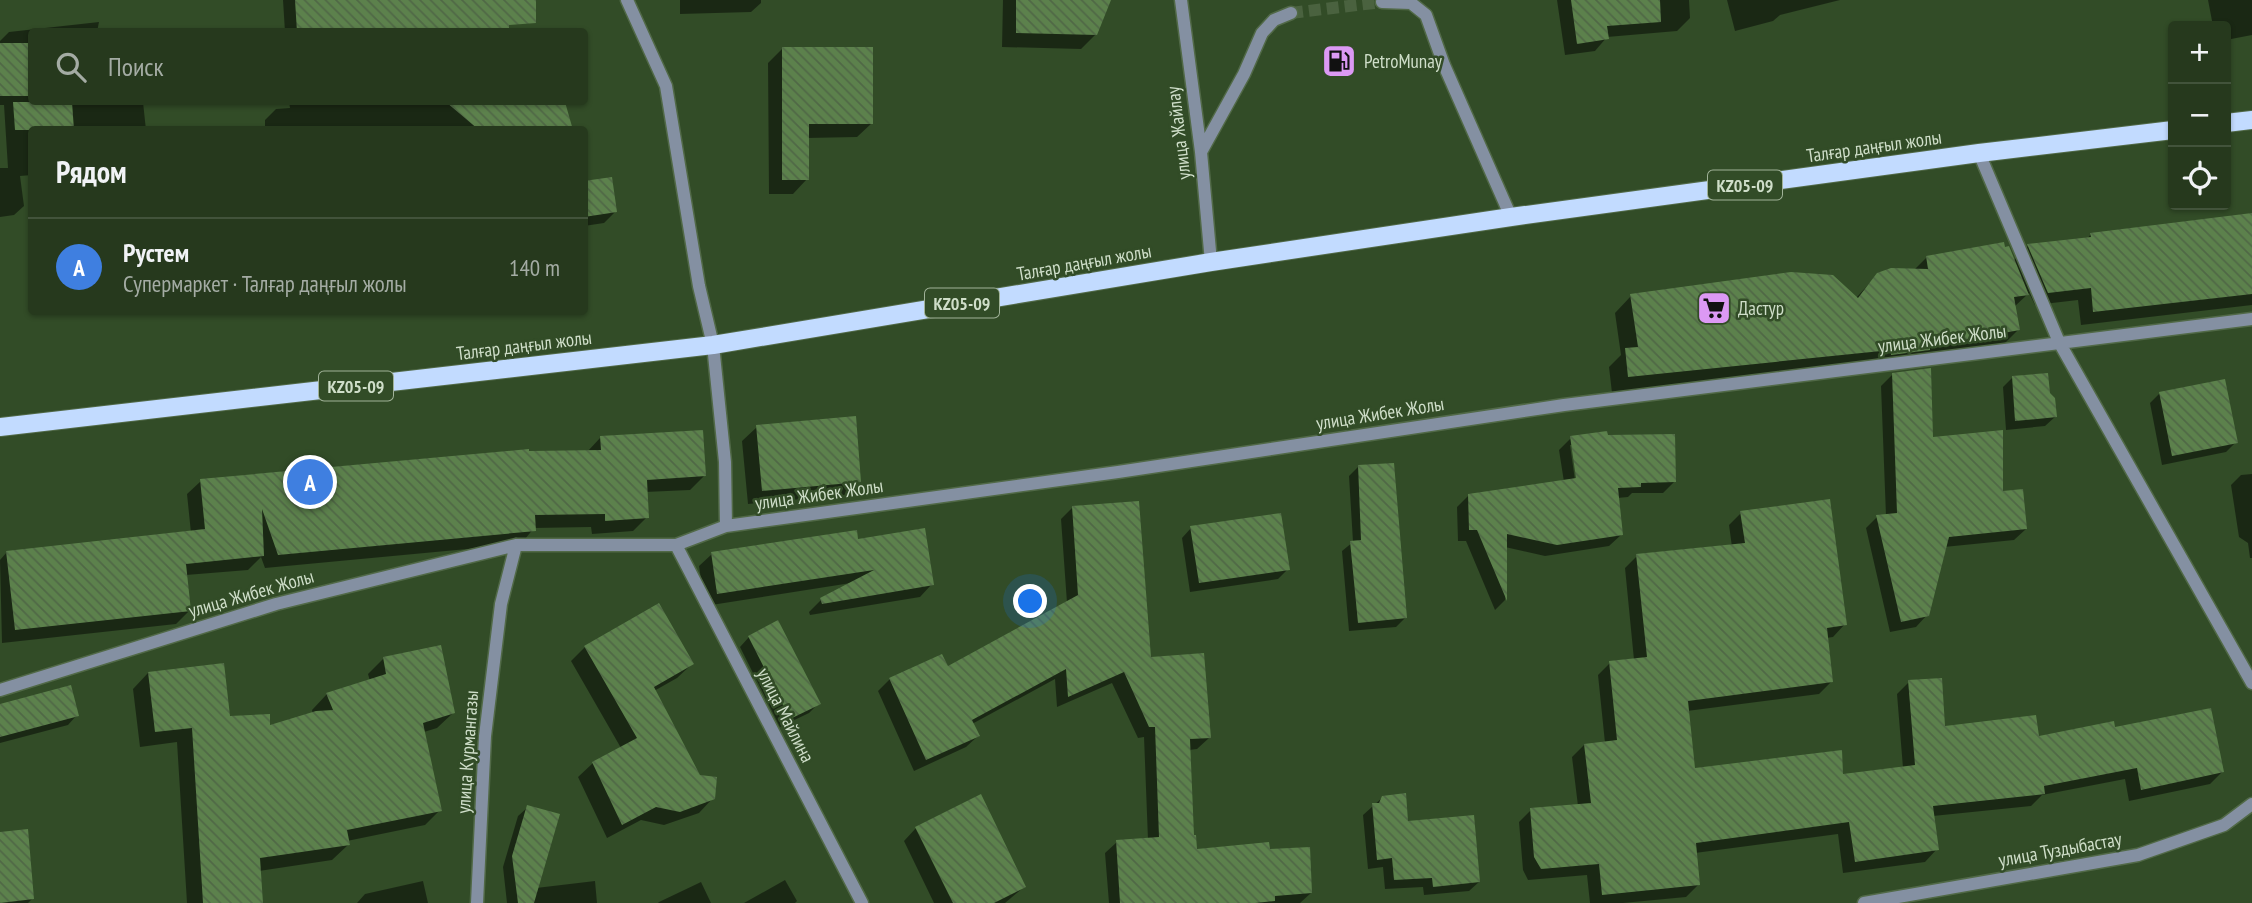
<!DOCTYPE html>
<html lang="ru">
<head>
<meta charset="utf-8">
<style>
	body { margin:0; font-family:"PT Sans Narrow",sans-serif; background:#2e4026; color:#f1f3f6 }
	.controls { position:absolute; right:21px; top:21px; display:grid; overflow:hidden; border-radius:7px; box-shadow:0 2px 5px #0004 }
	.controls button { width:63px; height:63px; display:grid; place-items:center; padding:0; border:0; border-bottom:2px solid #42533b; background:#26391d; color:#f1f3f6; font:35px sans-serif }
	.you { position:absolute; left:1031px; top:602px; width:24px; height:24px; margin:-18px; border:5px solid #fff; border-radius:50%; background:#1a73e8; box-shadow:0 0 0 10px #1a73e833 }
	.badge { display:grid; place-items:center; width:46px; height:46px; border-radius:50%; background:#dc99f4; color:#fff; font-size:23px; font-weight:700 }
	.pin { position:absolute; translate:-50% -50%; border:4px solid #fff; box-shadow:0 2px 7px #0006 }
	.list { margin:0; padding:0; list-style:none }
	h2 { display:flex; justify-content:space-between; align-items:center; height:91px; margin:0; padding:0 28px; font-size:30px }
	h2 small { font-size:23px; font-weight:400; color:#a4aca4 }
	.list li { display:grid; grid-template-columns:46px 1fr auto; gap:21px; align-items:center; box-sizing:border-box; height:98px; padding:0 28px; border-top:2px solid #42533b }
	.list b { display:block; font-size:26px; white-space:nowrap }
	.list p { margin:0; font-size:23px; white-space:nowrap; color:#a4aca4 }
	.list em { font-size:23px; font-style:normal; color:#a4aca4 }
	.icon { flex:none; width:38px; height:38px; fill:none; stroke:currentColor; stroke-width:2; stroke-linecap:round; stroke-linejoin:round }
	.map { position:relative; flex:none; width:2252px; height:903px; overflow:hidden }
	.search { position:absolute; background:#26391d; box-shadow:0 2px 5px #0004; left:28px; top:28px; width:560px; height:77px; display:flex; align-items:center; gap:18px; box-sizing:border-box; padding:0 24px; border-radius:7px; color:#a4aca4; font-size:26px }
	.panel { position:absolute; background:#26391d; box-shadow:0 2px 5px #0004; left:28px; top:126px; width:560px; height:189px; border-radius:7px }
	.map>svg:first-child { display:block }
</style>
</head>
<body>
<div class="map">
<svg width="2252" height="903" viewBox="0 0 2252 903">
	<defs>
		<pattern id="building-back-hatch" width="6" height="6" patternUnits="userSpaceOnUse" patternTransform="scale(1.75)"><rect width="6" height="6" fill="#5c814c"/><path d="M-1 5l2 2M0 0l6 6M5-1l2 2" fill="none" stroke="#506846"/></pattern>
	</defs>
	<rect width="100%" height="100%" fill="#324c27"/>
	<path fill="#0007" fill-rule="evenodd" d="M 283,0 L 505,0 L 508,32 L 285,32 Z
		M 680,0 L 761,0 L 761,3 L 751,12 L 680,14 Z
		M 1003,0 L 1109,0 L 1096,34 L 1081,49 L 1002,47 Z
		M 1557,0 L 1689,0 L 1690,18 L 1677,31 L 1607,37 L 1595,51 L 1565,55 Z
		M 1727,0 L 1840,0 L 1780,15 L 1773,21 L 1735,31 Z
		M 2208,0 L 2252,0 L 2252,35 L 2226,40 L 2226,26 L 2213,26 Z
		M 99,22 L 97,32 L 32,32 L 32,102 L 143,102 L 146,130 L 32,130 L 32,175 L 20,176 L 24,206 L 14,215 L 0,217 L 0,168 L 8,168 L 4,105 L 0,105 L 0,41 L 9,32 Z
		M 782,49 L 872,123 L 857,137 L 807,138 L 807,179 L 793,194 L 769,194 L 768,63 Z
		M 289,102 L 563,102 L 571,130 L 265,130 L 265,120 L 276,109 L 290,108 Z
		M 584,178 L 586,183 L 615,212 L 604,223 L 584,226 Z
		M 2252,215 L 2252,305 L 2081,325 L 2078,300 L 2035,305 L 2029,293 L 2014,307 L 2019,329 L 2002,346 L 1875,366 L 1612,393 L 1609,367 L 1621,355 L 1615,313 L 1631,296 L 1856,298 L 1878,274 L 1914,270 L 1926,258 L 2013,261 L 2028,246 L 2087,239 L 2091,234 Z
		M 1892,375 L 1932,439 L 2001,493 L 2026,529 L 2014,540 L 1944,547 L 1927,615 L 1916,627 L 1890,632 L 1866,528 L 1877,517 L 1886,516 L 1881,386 Z
		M 2012,378 L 2048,393 L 2055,417 L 2045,426 L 2006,430 L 2003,387 Z
		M 2159,394 L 2236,442 L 2226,452 L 2162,465 L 2150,403 Z
		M 757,427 L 859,481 L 845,495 L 748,504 L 742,441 Z
		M 1607,437 L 1675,481 L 1663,493 L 1632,493 L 1628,497 L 1617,498 L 1621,535 L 1609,546 L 1545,556 L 1505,547 L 1505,600 L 1495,610 L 1466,541 L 1458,541 L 1457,507 L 1469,495 L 1564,482 L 1559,450 L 1571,438 ZM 1570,445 L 1573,445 L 1579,487 L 1576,487 Z
		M 600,438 L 704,476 L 690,490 L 645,492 L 647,517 L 633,531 L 592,534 L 591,527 L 534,528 L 521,544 L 265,568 L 261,557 L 248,570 L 186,575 L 189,611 L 176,624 L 2,643 L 0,560 L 7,552 L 191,533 L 187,494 L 201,481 L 527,453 L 587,452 Z
		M 1358,467 L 1405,618 L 1396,627 L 1349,631 L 1342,551 L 1353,542 L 1349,476 Z
		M 2252,474 L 2252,558 L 2250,558 L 2248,543 L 2239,537 L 2231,485 L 2241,475 Z
		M 1072,508 L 1149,659 L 1209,738 L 1197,749 L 1189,750 L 1192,837 L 1195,851 L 1268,851 L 1311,893 L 1300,903 L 1109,903 L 1105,853 L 1117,842 L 1148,840 L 1144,737 L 1138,738 L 1112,683 L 1057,707 L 1055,679 L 972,724 L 978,736 L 966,747 L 914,771 L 878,691 L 890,679 L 947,669 L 1067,603 L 1061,519 Z
		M 1741,513 L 1845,624 L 1833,637 L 1826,638 L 1831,682 L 1819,694 L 1687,711 L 1693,770 L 1842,776 L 1903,768 L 1897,694 L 1909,682 L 1944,728 L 2037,738 L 2114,729 L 2222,772 L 2210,784 L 2129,801 L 2125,779 L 2042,795 L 2031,806 L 1933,816 L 1937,849 L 1925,862 L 1843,873 L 1838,834 L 1695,853 L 1698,885 L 1686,897 L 1623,903 L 1590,903 L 1587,875 L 1528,880 L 1523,870 L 1519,822 L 1531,810 L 1578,806 L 1572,757 L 1584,745 L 1605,743 L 1598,675 L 1610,663 L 1634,660 L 1625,568 L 1637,556 L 1732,547 L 1729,525 Z
		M 1191,528 L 1288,569 L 1278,579 L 1190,592 L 1182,538 Z
		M 857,541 L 932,584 L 920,597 L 810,615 L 809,612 L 821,600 L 851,583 L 705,606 L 699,566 L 712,554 Z
		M 749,637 L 818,704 L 809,713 L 780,727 L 740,647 Z
		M 585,647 L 692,664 L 677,678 L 654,691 L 699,776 L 713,798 L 699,813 L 664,825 L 641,820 L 607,838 L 578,777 L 593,763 L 621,748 L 571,661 Z
		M 384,658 L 453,713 L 437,728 L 424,732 L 440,810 L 425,825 L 347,841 L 348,845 L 332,860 L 259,871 L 261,903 L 187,903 L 177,742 L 140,747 L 133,689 L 148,673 L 229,718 L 269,728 L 313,714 L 312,710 L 327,694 L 370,681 L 368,674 Z
		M 0,706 L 77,715 L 68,725 L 0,743 Z
		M 1383,797 L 1407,822 L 1479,882 L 1469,891 L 1424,895 L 1423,887 L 1385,889 L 1383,867 L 1368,869 L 1363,815 Z
		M 528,807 L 536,888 L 595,881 L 597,903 L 507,903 L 503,867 L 518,816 Z
		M 916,828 L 1024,887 L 1005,903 L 934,903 L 904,841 Z
		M 0,834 L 32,899 L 28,903 L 0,903 Z
		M 785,880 L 797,901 L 795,903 L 744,903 Z
		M 423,881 L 428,903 L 357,903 L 365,894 Z
		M 701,882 L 711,903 L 658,903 L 659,902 Z"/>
	<path fill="url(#building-back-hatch)" d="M 295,0 L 536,0 L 536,23 L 509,25 L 509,32 L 459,32 L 459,28 L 392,32 L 297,32 Z
		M 1016,0 L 1111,0 L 1097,35 L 1016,33 Z
		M 1571,0 L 1660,0 L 1661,22 L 1607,26 L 1609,39 L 1577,44 Z
		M 0,43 L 32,43 L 32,96 L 0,96 Z
		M 782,47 L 873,47 L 873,124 L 809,124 L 809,180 L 782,180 Z
		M 13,102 L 72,102 L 74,130 L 15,130 Z
		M 446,102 L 565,102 L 573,130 L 479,130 Z
		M 612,177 L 617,212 L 584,217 L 584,181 Z
		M 2252,213 L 2252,294 L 2093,312 L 2091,288 L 2048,293 L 2027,244 L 2091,237 L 2090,233 Z
		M 2004,242 L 2005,247 L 2009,246 L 2029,295 L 2014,297 L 2020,330 L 1930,346 L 1930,350 L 1891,355 L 1891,350 L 1628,377 L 1625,348 L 1638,347 L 1630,294 L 1791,272 L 1833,275 L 1858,298 L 1877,273 L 1891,268 L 1928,269 L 1926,256 Z
		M 1931,368 L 1933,437 L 2003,430 L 2003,491 L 2023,489 L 2027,529 L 1949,537 L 1929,616 L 1901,622 L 1876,515 L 1897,513 L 1892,373 Z
		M 2048,373 L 2050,393 L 2055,398 L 2057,417 L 2015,421 L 2012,376 Z
		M 2225,379 L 2238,443 L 2172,456 L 2159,392 Z
		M 856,416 L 861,482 L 762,491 L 756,425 Z
		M 703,430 L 706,476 L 647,480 L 649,518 L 605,521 L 605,514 L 535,515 L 536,531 L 278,555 L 262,509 L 264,556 L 186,564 L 191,611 L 15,630 L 6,551 L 205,529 L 200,479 L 529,449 L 529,451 L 601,450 L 600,436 Z
		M 1607,431 L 1608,435 L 1675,434 L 1676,482 L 1641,483 L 1641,487 L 1618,488 L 1623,535 L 1557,545 L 1507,534 L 1507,601 L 1477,530 L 1469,530 L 1468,494 L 1576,478 L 1570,436 Z
		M 1394,463 L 1407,618 L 1358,623 L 1350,541 L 1361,540 L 1358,465 Z
		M 1830,499 L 1847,625 L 1827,628 L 1833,682 L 1688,701 L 1695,768 L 1842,750 L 1843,774 L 1915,765 L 1908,680 L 1942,678 L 1945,726 L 2036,715 L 2039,736 L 2114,721 L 2115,727 L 2211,708 L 2224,772 L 2141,790 L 2137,768 L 2044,786 L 2045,794 L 1933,806 L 1939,850 L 1855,862 L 1849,822 L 1696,843 L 1700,885 L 1602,895 L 1599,864 L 1541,869 L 1534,857 L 1530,808 L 1591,803 L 1584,744 L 1617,740 L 1609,661 L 1647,657 L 1636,554 L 1745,543 L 1740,511 Z
		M 1139,501 L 1151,657 L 1204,653 L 1211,738 L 1190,739 L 1194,835 L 1196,835 L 1197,849 L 1269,842 L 1270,849 L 1310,847 L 1312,893 L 1275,896 L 1275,901 L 1255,903 L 1120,903 L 1116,840 L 1159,837 L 1155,727 L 1149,727 L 1124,672 L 1068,697 L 1066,669 L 972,720 L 980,736 L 926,760 L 889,678 L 942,654 L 948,666 L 1078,595 L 1072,506 Z
		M 1281,513 L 1290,570 L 1199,583 L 1190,526 Z
		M 925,528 L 934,585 L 822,604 L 820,598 L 874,570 L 717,594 L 711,552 L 857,530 L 858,539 Z
		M 659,603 L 694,664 L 654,687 L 700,775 L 717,777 L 715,799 L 680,812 L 656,807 L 622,825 L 592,762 L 637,738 L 584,646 Z
		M 778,620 L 821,704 L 790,719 L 748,636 Z
		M 441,645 L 455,713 L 423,723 L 442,811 L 347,830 L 350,845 L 260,858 L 263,903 L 203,903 L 192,728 L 155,732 L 148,672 L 224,663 L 230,716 L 270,714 L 270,725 L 316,711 L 333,710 L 326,693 L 386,674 L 383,657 Z
		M 71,685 L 79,716 L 0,737 L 0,704 Z
		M 1406,793 L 1408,821 L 1474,815 L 1480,882 L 1433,887 L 1432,878 L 1394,880 L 1392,858 L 1377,860 L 1372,803 L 1379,803 L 1382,796 Z
		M 981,794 L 1026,887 L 994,903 L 953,903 L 915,827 Z
		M 527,805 L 560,814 L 534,903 L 518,903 L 512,856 Z
		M 28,829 L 34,899 L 0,903 L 0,832 Z"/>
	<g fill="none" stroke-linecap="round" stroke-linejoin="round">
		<path stroke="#4a623f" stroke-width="12" stroke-dasharray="12 6" stroke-linecap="butt" d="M 1291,13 L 1382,2"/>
		<g stroke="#516947" stroke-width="15">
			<path id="minor" d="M 627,0 L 666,86 L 699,286 L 713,345 L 725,462 L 726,526
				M 1181,0 L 1201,152 L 1211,262
				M 1382,2 L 1411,3 L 1426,15 L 1444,65 L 1511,217
				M 1201,152 L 1244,74 L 1262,33 L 1274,20 L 1291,13
				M 1979,153 L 2059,342 L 2252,683
				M 676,545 L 862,903
				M 0,690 L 276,604 L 516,545 L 676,545 L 726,526 L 1118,472 L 1564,405 L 2252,319
				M 477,903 L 485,736 L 501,604 L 516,545
				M 1864,903 L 2138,855 L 2224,825 L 2252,804"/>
		</g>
		<g stroke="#516947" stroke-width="20">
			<path id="major" d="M 2226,123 L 2252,120
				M 0,427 L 713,345 L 1211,262 L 1511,217 L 1979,153 L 2173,130"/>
		</g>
		<use href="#minor" stroke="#8490a2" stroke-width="12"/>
		<use href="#major" stroke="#c2dbff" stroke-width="18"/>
	</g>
	<defs>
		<g id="fuel-square" transform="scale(1.75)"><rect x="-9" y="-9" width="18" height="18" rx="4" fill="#dc99f4" stroke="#324c27"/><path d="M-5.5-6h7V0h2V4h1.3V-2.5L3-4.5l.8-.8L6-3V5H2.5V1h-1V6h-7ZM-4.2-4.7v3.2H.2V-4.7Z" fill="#111"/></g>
		<g id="supermarket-square" transform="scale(1.75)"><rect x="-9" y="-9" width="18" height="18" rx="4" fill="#dc99f4" stroke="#324c27"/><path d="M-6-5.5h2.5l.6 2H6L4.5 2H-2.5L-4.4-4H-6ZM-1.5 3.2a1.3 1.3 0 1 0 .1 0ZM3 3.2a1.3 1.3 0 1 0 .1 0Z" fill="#111"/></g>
	</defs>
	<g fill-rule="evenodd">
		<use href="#fuel-square" x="1339" y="61"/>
		<use href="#supermarket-square" x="1714" y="308"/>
	</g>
	<g text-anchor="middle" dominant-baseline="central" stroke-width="5" stroke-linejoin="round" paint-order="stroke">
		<g fill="#324c27" stroke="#a0b298" stroke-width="2">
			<rect x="1708" y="170.5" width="74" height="29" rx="5"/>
			<rect x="925" y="288.5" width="74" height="29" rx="5"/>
			<rect x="319" y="371.5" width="74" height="29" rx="5"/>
		</g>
		<g font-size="18" font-weight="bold" fill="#cfdec9">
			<text x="1745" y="185">KZ05-09</text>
			<text x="962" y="303">KZ05-09</text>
			<text x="356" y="386">KZ05-09</text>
		</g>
		<g font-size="19" fill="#cfdec9" stroke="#324c27" text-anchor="start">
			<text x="1364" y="61">PetroMunay</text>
			<text x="1738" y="308">Дастур</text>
		</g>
		<g font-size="19" fill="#cfdec9" stroke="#324c27">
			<text transform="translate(1178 133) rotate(-97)">улица Жайлау</text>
			<text transform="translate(1874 146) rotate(-8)">Талғар даңғыл жолы</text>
			<text transform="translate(1084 262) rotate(-10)">Талғар даңғыл жолы</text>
			<text transform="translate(1942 338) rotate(-7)">улица Жибек Жолы</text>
			<text transform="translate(524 345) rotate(-7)">Талғар даңғыл жолы</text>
			<text transform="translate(1380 413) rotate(-9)">улица Жибек Жолы</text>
			<text transform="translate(819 494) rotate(-8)">улица Жибек Жолы</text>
			<text transform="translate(251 593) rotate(-16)">улица Жибек Жолы</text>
			<text transform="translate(786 715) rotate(63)">улица Майлина</text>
			<text transform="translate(467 752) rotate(-86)">улица Курмангазы</text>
			<text transform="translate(2060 849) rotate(-10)">улица Туздыбастау</text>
		</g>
	</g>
</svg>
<div class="controls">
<button>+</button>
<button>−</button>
<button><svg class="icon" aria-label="locate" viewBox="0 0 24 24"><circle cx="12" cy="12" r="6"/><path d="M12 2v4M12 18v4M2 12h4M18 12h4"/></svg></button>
</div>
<div class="you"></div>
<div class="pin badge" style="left:310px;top:482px;background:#3f7fe0">A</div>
<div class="search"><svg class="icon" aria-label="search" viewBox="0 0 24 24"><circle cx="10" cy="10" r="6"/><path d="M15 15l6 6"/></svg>Поиск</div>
<section class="panel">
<h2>Рядом<small></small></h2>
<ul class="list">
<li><span class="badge" style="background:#3f7fe0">A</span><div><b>Рустем</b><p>Супермаркет · Талғар даңғыл жолы</p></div><em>140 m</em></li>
</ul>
</section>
</div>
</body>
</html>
